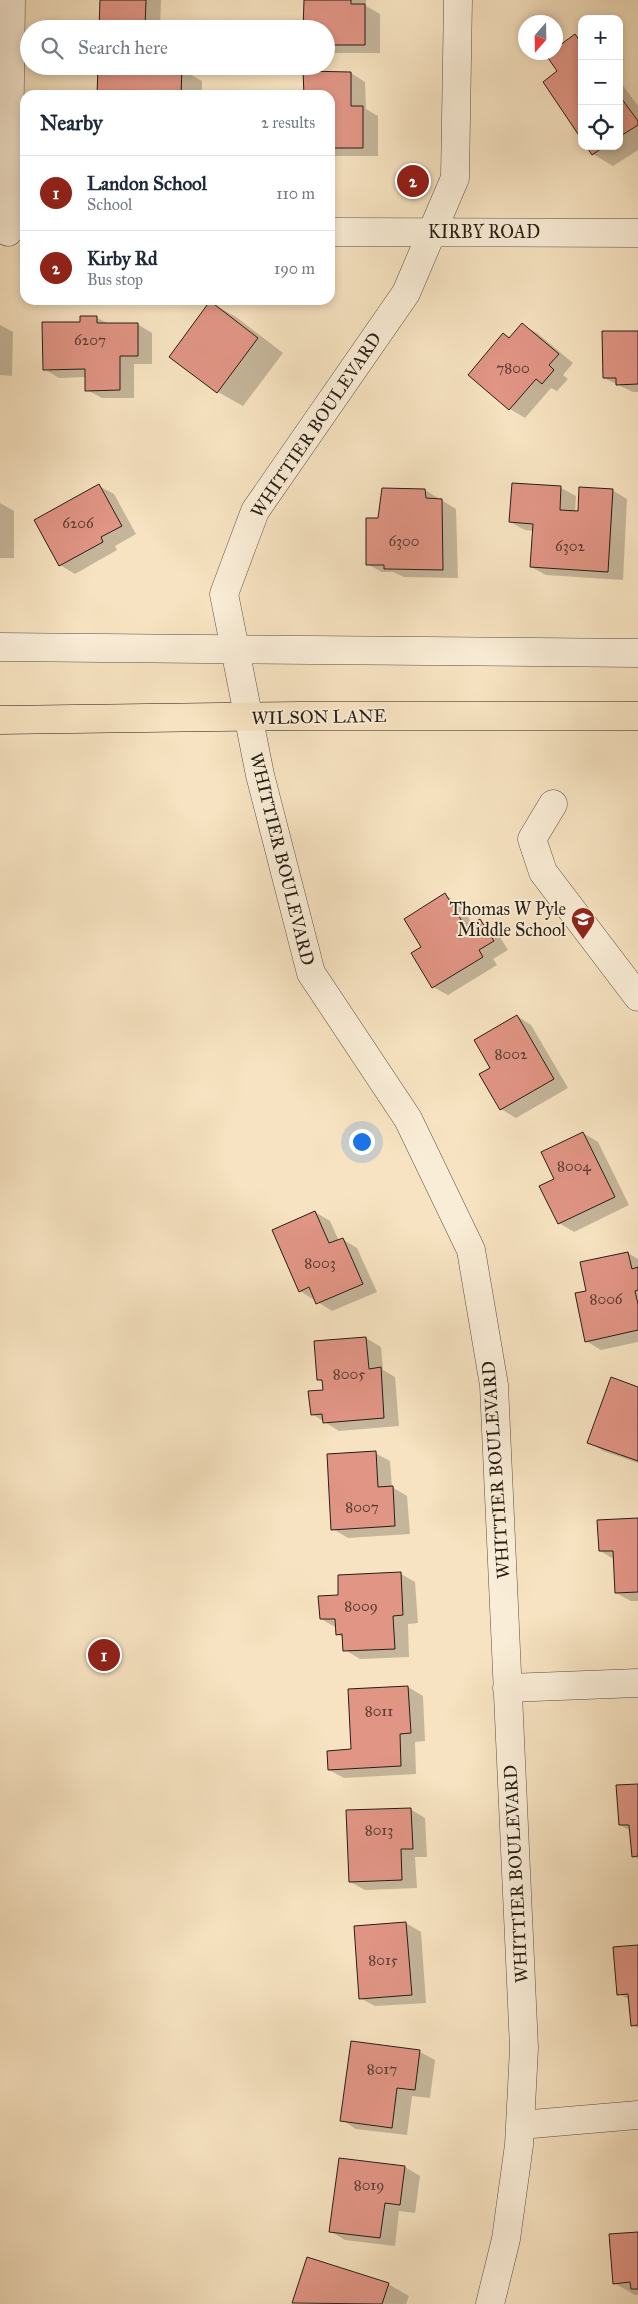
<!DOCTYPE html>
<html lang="en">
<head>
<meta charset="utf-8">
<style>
	body { margin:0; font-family:"IM FELL Great Primer",serif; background:#f2f2f3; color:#1f2937 }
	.controls { position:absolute; right:15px; top:15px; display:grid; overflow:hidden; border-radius:10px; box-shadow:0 2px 8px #0003 }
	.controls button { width:45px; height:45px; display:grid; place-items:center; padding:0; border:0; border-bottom:1px solid #e0e1e3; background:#fff; color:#1f2937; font:25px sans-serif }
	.compass { position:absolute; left:518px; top:15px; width:45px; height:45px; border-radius:50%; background:#fff; box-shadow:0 2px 8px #0003; rotate:200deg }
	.you { position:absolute; left:361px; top:1141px; width:18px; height:18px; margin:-12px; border:4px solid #fff; border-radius:50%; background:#1a73e8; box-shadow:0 0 0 8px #1a73e833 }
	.badge { display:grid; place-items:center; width:32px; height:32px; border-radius:50%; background:#8f2418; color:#fff; font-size:16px; font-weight:700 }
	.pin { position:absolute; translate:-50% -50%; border:2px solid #fff; box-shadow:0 1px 5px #0006 }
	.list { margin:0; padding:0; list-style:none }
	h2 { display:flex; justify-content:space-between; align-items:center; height:65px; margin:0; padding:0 20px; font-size:21px }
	h2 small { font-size:16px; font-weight:400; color:#747a83 }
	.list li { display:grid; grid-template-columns:32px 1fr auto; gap:15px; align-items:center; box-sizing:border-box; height:75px; padding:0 20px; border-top:1px solid #e0e1e3 }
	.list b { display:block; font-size:19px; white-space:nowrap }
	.list p { margin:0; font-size:16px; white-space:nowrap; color:#747a83 }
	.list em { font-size:16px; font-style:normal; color:#747a83 }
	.icon { flex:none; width:28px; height:28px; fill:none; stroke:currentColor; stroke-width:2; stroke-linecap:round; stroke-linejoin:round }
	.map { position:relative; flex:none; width:638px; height:2304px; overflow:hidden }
	.search { position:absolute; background:#fff; box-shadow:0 2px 8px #0003; left:20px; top:20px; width:315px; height:55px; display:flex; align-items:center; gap:12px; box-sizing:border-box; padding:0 18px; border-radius:28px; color:#747a83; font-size:19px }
	.panel { position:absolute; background:#fff; box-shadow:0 2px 8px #0003; left:20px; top:90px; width:315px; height:215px; border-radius:15px }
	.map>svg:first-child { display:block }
</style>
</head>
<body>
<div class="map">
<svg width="638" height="2304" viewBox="0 0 638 2304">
	<rect width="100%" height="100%" fill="#f7e3c1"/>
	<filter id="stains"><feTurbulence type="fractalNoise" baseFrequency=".004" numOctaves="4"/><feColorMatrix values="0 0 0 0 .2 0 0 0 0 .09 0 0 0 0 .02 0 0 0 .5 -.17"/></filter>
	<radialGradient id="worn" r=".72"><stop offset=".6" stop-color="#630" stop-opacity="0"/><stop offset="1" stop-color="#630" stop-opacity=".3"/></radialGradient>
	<path fill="#0003" d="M 101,0 L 161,0 L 160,29 L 100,29 Z
		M 305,0 L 366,0 L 366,6 L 380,14 L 380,53 L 326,53 L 326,29 Z
		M 181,69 L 202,81 L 202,95 L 99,95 Z
		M 351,73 L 365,82 L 366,109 L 378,116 L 378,156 L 330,156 L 330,95 L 305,95 Z
		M 619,80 L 638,106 L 638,150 L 613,166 L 593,154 L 588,146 L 619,146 Z
		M 211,303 L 236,317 L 283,353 L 243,406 L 218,392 Z
		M 82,318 L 97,318 L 109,324 L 137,324 L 152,333 L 152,364 L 134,364 L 134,398 L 102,398 L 87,390 L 87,377 L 59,378 L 44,369 L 81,323 Z
		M 0,325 L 13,332 L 12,376 L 0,375 Z
		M 522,325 L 537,333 L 573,363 L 563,375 L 568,379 L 557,391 L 551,388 L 525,418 L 510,409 L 469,375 L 504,334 L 511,338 Z
		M 638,332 L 638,392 L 633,392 L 604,378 Z
		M 513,485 L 561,488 L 576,496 L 575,512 L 579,512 L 612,490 L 627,499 L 623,580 L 546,575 L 531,567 L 534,531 L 525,530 L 510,522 Z
		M 99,486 L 114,494 L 136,534 L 115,546 L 117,550 L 75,574 L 60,565 Z
		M 425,490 L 456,509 L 458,578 L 404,577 L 393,572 L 382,572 L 367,564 L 380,519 Z
		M 0,503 L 14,511 L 14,558 L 0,558 Z
		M 445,895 L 460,904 L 473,925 L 480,921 L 495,929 L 508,950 L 493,959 L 497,965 L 448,995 L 433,987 L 423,948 Z
		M 517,1016 L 531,1025 L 568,1088 L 516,1118 L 501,1109 L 492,1068 Z
		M 583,1133 L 598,1142 L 629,1205 L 574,1232 L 559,1223 L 556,1179 Z
		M 315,1212 L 330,1221 L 339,1241 L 342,1239 L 357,1248 L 377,1292 L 332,1311 L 300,1291 Z
		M 628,1253 L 638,1259 L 638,1342 L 601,1350 L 586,1341 L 587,1292 Z
		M 366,1338 L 381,1347 L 383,1370 L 395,1377 L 399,1426 L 339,1431 L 312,1414 L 325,1391 L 324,1382 L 318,1379 Z
		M 638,1388 L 638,1463 L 603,1451 L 589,1442 Z
		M 375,1453 L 390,1461 L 392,1487 L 407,1496 L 410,1534 L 348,1538 L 333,1529 Z
		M 638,1519 L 638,1601 L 631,1601 L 616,1593 L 614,1559 L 600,1551 Z
		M 401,1574 L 415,1582 L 418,1623 L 408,1624 L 409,1657 L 360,1659 L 345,1650 L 344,1638 L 337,1634 L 337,1628 L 321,1619 L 340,1596 Z
		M 408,1687 L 423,1696 L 425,1741 L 415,1742 L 416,1774 L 344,1778 L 329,1770 L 352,1750 Z
		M 638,1785 L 638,1859 L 633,1856 L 631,1831 L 620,1825 Z
		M 410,1809 L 425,1818 L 427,1857 L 415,1857 L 417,1888 L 365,1890 L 350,1882 Z
		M 406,1923 L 421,1932 L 426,2003 L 375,2006 L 360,1998 Z
		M 638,1947 L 638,2028 L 632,2025 L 630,2000 L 619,1994 Z
		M 352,2043 L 420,2052 L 435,2060 L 430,2098 L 412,2096 L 407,2135 L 356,2129 L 342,2120 Z
		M 405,2167 L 420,2176 L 415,2213 L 399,2211 L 395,2246 L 345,2240 L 330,2231 Z
		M 638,2233 L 638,2295 L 635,2295 L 614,2283 Z
		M 388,2284 L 409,2296 L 406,2304 L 294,2303 Z"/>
	<path fill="#e19585" stroke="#261e15" d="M 100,0 L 146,0 L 145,29 L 99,29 Z
		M 304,0 L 351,0 L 351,4 L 365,4 L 365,45 L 326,45 L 326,29 L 303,29 Z
		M 575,34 L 582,44 L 582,140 L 543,82 L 557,71 L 546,55 L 556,52 L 556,48 Z
		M 98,66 L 182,68 L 181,95 L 97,95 Z
		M 303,71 L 351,72 L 351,106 L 363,106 L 363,148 L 330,148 L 330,95 L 304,95 Z
		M 619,95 L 638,121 L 638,125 L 619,137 Z
		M 586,146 L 605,146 L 592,155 Z
		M 210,301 L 258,338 L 217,393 L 169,357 Z
		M 80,316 L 97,316 L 97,323 L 138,323 L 138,356 L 120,356 L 120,390 L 85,391 L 85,369 L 43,370 L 42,322 L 80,322 Z
		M 522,323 L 559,354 L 549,365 L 554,370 L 542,384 L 536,379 L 509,410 L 468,375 L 503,333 L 509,338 Z
		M 602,331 L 638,331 L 638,384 L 616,385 L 616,378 L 603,378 Z
		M 512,483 L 561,486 L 560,510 L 578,511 L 579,487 L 613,489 L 608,572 L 530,567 L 533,524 L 509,522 Z
		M 99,484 L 122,526 L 101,537 L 103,542 L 59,566 L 34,520 Z
		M 382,488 L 425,489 L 426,498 L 442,499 L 443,570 L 388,569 L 384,569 L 384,565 L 366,565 L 366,518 L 378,518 Z
		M 445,893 L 466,928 L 480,919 L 494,941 L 479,950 L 483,957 L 432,988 L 411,953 L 421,947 L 404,919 Z
		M 517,1015 L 554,1079 L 500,1110 L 479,1074 L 490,1068 L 474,1040 Z
		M 583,1132 L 615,1197 L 558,1224 L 539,1186 L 554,1179 L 541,1152 Z
		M 315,1211 L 329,1243 L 343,1238 L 363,1284 L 316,1304 L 309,1287 L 299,1292 L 272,1230 Z
		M 628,1252 L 632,1269 L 638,1267 L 638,1290 L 635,1291 L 638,1304 L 638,1330 L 585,1342 L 575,1293 L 586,1291 L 580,1262 Z
		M 366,1337 L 369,1369 L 381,1367 L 384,1418 L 323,1423 L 322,1414 L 311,1415 L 308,1391 L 323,1390 L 322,1380 L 317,1380 L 314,1341 Z
		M 611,1377 L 638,1387 L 638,1461 L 587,1443 Z
		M 376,1451 L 378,1487 L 393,1486 L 395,1526 L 331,1530 L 327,1454 Z
		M 638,1518 L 638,1592 L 615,1593 L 613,1551 L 599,1551 L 597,1520 Z
		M 401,1572 L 403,1615 L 393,1616 L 395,1649 L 343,1651 L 342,1634 L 336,1635 L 335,1619 L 320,1619 L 318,1596 L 338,1595 L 338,1575 Z
		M 408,1686 L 411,1733 L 400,1734 L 401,1766 L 328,1770 L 327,1751 L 351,1749 L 348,1689 Z
		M 638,1784 L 638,1856 L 632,1857 L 629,1825 L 619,1825 L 616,1785 Z
		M 411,1808 L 413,1849 L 401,1849 L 402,1880 L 349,1882 L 346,1810 Z
		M 406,1922 L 412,1995 L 359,1999 L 354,1926 Z
		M 638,1945 L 638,2025 L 631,2026 L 628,1994 L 617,1995 L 613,1947 Z
		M 351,2041 L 420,2050 L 415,2090 L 397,2088 L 392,2128 L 340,2121 Z
		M 339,2158 L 405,2166 L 400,2205 L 385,2203 L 380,2238 L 329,2232 Z
		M 638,2232 L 638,2289 L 631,2289 L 630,2282 L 613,2284 L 609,2234 Z
		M 307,2257 L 389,2283 L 382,2304 L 292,2303 Z"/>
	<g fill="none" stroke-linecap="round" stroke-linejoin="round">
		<g stroke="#5a4f40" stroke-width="29">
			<path id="minor" d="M 458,0 L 455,178 L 406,293 L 255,511 L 224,594 L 260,775 L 311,973 L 408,1119 L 471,1250 L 494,1385 L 524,2048 L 519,2145 L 506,2239 L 490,2304
				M 8,232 L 11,0
				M 330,232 L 638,233
				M 0,647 L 638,653
				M 553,804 L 532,839 L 543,872 L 638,997
				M 507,1688 L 638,1683
				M 520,2125 L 638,2115"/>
		</g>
		<g stroke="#261e15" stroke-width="29">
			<path id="major" d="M 0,720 L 300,716 L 638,716"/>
		</g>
		<use href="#minor" stroke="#faedd7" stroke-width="28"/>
		<use href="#major" stroke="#f7e3c1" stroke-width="28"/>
	</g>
	<defs>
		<g id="school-pin" transform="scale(1.25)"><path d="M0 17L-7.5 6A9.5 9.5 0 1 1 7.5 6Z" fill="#8f2418" stroke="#faedd7"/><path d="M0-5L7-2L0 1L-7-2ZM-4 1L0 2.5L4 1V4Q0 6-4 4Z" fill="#fff"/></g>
	</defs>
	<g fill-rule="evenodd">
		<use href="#school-pin" x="583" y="919"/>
	</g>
	<g text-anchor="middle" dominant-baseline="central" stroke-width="4" stroke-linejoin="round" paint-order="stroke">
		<g font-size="15" fill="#553c31">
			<text x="90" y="340">6207</text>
			<text x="513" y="368">7800</text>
			<text x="78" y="523">6206</text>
			<text x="404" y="541">6300</text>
			<text x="570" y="546">6302</text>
			<text x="511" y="1054">8002</text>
			<text x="574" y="1166">8004</text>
			<text x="320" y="1263">8003</text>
			<text x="606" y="1299">8006</text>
			<text x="349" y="1374">8005</text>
			<text x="362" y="1507">8007</text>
			<text x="361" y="1606">8009</text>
			<text x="379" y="1711">8011</text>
			<text x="379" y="1830">8013</text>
			<text x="383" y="1960">8015</text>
			<text x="382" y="2069">8017</text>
			<text x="369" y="2185">8019</text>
		</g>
		<g font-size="18" fill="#261e15" stroke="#faedd7">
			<text x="484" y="232">KIRBY ROAD</text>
			<text transform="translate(316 425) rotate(-56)">WHITTIER BOULEVARD</text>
			<text transform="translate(319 717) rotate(-1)">WILSON LANE</text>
			<text transform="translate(282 859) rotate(76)">WHITTIER BOULEVARD</text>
			<text transform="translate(496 1470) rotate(-94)">WHITTIER BOULEVARD</text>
			<text transform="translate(516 1874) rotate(-93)">WHITTIER BOULEVARD</text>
		</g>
		<g font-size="18" fill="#261e15" stroke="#faedd7" text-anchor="end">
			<text x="566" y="909">Thomas W Pyle<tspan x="566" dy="21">Middle School</tspan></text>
		</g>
	</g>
	<rect width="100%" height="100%" filter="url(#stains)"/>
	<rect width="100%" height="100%" fill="url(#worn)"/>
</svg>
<div class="controls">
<button>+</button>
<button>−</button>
<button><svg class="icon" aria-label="locate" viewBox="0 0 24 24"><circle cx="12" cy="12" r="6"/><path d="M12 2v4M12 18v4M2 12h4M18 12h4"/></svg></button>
</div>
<svg class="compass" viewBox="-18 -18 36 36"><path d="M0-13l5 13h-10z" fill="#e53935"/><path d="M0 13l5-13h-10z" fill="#747a83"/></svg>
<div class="you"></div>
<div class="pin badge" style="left:104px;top:1655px">1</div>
<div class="pin badge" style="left:413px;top:181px">2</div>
<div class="search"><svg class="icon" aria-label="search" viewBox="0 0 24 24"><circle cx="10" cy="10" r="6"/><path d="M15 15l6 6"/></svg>Search here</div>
<section class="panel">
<h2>Nearby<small>2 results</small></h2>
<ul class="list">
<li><span class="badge">1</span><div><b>Landon School</b><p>School</p></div><em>110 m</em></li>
<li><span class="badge">2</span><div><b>Kirby Rd</b><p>Bus stop</p></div><em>190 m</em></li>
</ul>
</section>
</div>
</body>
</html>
